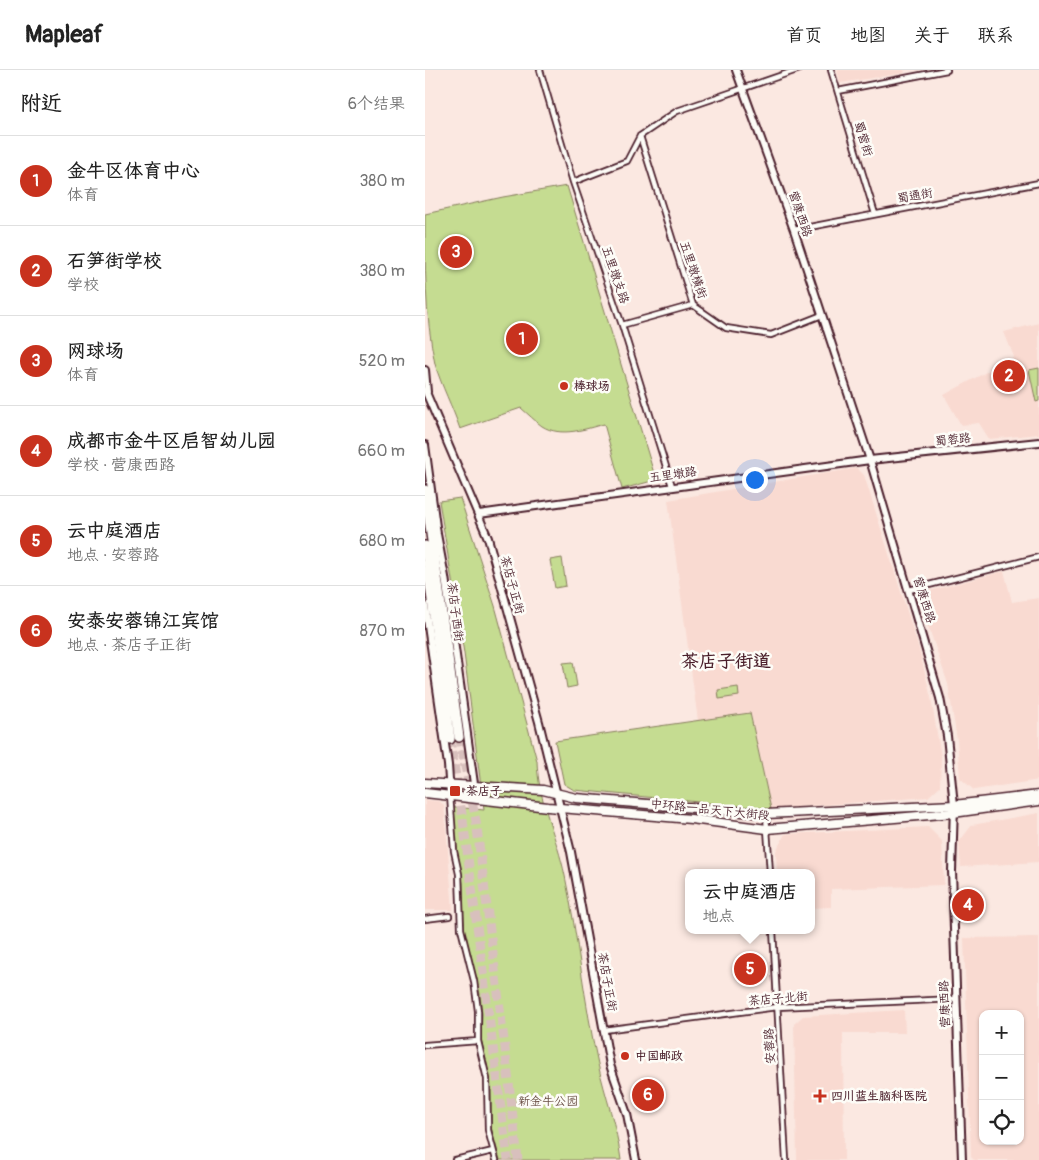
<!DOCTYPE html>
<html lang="zh">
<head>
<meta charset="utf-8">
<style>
	body { margin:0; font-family:Pangolin,"LXGW WenKai TC",sans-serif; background:#f6f6f6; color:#222 }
	.controls { position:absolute; right:15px; bottom:15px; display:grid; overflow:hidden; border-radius:10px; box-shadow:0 1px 4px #0004 }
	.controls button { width:45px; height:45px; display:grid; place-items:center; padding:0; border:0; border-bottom:1px solid #e0e0e0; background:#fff; color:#222; font:25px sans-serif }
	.you { position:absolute; left:329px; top:409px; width:18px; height:18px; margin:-12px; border:4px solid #fff; border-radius:50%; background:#1a73e8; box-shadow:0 0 0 8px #1a73e833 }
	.badge { display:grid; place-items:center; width:32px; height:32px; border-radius:50%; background:#c8321e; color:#fff; font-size:16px; font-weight:700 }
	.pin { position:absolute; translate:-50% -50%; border:2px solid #fff; box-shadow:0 1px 5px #0006 }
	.popup { position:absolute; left:260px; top:799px; width:130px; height:65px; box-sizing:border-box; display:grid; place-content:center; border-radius:10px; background:#fff; filter:drop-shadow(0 1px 4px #0005); font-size:16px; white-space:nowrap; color:#767676 }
	.popup b { font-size:19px; color:#222 }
	.popup::after { content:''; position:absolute; left:50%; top:100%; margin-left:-10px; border:10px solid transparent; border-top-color:#fff }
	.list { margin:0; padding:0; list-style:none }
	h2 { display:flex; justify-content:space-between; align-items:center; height:65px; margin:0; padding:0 20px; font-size:21px }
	h2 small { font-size:16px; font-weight:400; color:#767676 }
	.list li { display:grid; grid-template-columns:32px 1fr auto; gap:15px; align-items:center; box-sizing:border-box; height:90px; padding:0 20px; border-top:1px solid #e0e0e0 }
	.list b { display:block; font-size:19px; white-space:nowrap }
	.list p { margin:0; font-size:16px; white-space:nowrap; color:#767676 }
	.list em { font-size:16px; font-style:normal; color:#767676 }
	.icon { flex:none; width:28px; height:28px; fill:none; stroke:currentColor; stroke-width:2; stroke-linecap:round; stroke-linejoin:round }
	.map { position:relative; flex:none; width:614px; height:1090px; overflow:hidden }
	header { display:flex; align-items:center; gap:30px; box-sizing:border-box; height:70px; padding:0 25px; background:#fff; border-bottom:1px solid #e0e0e0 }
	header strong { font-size:24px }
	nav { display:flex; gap:28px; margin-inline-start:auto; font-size:18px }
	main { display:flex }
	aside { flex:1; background:#fff }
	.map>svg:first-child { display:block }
</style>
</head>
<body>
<header>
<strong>Mapleaf</strong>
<nav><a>首页</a><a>地图</a><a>关于</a><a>联系</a></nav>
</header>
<main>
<aside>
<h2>附近<small>6个结果</small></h2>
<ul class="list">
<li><span class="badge">1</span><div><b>金牛区体育中心</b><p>体育</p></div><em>380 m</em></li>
<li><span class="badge">2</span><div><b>石笋街学校</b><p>学校</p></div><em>380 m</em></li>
<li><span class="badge">3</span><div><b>网球场</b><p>体育</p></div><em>520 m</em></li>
<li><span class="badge">4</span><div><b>成都市金牛区启智幼儿园</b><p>学校 · 营康西路</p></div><em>660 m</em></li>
<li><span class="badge">5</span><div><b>云中庭酒店</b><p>地点 · 安蓉路</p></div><em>680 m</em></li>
<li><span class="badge">6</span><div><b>安泰安蓉锦江宾馆</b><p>地点 · 茶店子正街</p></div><em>870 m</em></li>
</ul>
</aside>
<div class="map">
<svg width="614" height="1090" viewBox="0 0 614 1090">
	<rect width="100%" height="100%" fill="#fbe8e1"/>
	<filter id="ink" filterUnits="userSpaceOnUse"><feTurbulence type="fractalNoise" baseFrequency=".02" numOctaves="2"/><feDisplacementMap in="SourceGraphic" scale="10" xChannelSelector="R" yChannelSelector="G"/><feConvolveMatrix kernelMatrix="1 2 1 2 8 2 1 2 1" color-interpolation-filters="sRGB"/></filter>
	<g filter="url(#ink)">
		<path fill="#f9dad1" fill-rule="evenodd" d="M 412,0 L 479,0 L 480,3 L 415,13 Z
			M 614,253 L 614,364 L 564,369 L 554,353 L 536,355 L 519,325 L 589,287 L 579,262 Z
			M 432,398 L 439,405 L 494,579 L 506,628 L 511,657 L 516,687 L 515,716 L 503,727 L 346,739 L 325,643 L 273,651 L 243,430 Z
			M 579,501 L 587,532 L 614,528 L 614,710 L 549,720 L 535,708 L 532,670 L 523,614 L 495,532 L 504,521 Z
			M 0,730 L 14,731 L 19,735 L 28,840 L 0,840 Z
			M 614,743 L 614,792 L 536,797 L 534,772 L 547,755 Z
			M 503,757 L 517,771 L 519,815 L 406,819 L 406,837 L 386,838 L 386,803 L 352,803 L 351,781 L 360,764 Z
			M 614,867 L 614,1090 L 549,1090 L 546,1087 L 539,868 ZM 558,944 L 595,944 L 595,1071 L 558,1071 Z
			M 479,940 L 480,963 L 418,963 L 419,1090 L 372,1090 L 369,954 L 378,946 Z"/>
		<path fill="#c5dc91" stroke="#887e5e" d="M 142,116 L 231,410 L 197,419 L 179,354 C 160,359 136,368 117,356 C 110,351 103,344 96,338 L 35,359 C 28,338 16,315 10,294 C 0,246 0,194 0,144 L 78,127 Z
			M 614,298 L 614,331 L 611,332 L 604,300 Z
			M 35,428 L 70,536 L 112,691 C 113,731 132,767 140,806 C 153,868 159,932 173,994 C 180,1026 192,1057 196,1090 L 75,1090 L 66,1057 L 66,1018 L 64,1004 L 56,969 L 57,944 L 55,924 L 39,861 L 38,813 L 30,768 L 29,737 L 59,740 L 39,583 L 14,431 Z
			M 137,488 L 141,516 L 130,518 L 125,490 Z
			M 148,592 L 152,616 L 142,618 L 138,593 Z
			M 313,617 L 314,626 L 294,629 L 293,620 Z
			M 325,643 L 346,739 L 149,720 L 139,714 L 130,671 Z"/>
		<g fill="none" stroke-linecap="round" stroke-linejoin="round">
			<path stroke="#d8c0bd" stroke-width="9" stroke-dasharray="9 4.5" stroke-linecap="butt" d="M 34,667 L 51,751 L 79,970 L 93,1090
				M 25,669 L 38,750 L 83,1090"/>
			<g stroke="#4a1f2b" stroke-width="8">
				<path id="street" d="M 115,0 L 148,112 L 197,255 L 247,416
					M 406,0 L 450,144
					M 413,21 L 522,0
					M 215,66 L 268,235 L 301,258 L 346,265 L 397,245
					M 148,112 L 202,91 L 215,66 L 252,41 L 372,0
					M 369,160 L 614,113
					M 197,255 L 268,235
					M 484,520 L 614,487
					M 25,725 L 29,781 L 34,804 L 36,859 L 49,911 L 53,941 L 53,971 L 62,1009 L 63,1060 L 71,1090
					M 341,744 L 345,803
					M 0,849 L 24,846
					M 348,860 L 361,1090
					M 179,960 L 352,937 L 531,929
					M 0,975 L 53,971
					M 30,1090 L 68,1081"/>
			</g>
			<g stroke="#4a1f2b" stroke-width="10">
				<path id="secondary" d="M 311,0 L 369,160 L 445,390 L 515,628 L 522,666 L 529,735 L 527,801 L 537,1090
					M 0,300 L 2,322
					M 0,320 L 63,468 L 114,652 L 146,782 L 185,995 L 202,1044 L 211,1090
					M 0,375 L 12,464 L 20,507 L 51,728
					M 54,444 L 445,390 L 614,372
					M 0,535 L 23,695 L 25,725"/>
			</g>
			<g stroke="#4a1f2b" stroke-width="11">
				<path id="primary" d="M 0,713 L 118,720 L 151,728 L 341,744 L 529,735 L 614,725
					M 0,723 L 123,737 L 266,749 L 342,759 L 528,743 L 614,731"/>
			</g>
			<g stroke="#4a1f2b" stroke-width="12">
				<path id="highway" d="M 0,420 L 34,667
					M 0,476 L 25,669"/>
			</g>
			<use href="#street" stroke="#fdfcf7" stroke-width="4.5"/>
			<use href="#secondary" stroke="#fdfcf7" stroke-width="6"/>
			<use href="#primary" stroke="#fdfcf7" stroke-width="8"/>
			<use href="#highway" stroke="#fdfcf7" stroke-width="9"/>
		</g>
	</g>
	<g fill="#c8321e" stroke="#fdfcf7" stroke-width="2">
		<circle cx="139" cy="316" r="5"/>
		<rect x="24" y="715" width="12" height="12" rx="2.5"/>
		<circle cx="200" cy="986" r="5"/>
		<path d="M392.5 1018.5h5v5h5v5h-5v5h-5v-5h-5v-5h5z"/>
	</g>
	<g text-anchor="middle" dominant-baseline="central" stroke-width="5" stroke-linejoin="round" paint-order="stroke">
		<g font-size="12" fill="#4a1f2b" stroke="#fdfcf7">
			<text transform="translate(438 69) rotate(73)">蜀营街</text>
			<text transform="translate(490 126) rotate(-10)">蜀通街</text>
			<text transform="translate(375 144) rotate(71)">营康西路</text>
			<text transform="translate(268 200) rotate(71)">五里墩横街</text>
			<text transform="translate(190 205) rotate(71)">五里墩支路</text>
			<text transform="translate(528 370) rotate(-6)">蜀蓉路</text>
			<text transform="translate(248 405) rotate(-8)">五里墩路</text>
			<text transform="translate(87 515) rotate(75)">茶店子正街</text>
			<text transform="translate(499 530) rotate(73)">营康西路</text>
			<text transform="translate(30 542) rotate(83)">茶店子西街</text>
			<text transform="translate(285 740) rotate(6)">中环路一品天下大街段</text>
			<text transform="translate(182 912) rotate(80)">茶店子正街</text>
			<text transform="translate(353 929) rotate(-5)">茶店子北街</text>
			<text transform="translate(520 934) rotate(-92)">营康西路</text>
			<text transform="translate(345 976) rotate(-93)">安蓉路</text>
		</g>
		<g font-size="12" font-weight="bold" fill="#4a1f2b" stroke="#fdfcf7" text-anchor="start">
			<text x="149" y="316">棒球场</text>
			<text x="41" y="721">茶店子</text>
			<text x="210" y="986">中国邮政</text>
			<text x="406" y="1026">四川蓝生脑科医院</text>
		</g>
		<g font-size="12" fill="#694e44" stroke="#fdfcf7">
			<text x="123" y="1031">新金牛公园</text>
		</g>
		<g font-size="18" font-weight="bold" fill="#4a1f2b" stroke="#fdfcf7">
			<text x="301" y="591">茶店子街道</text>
		</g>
	</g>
</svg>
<div class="controls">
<button>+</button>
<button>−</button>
<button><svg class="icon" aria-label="locate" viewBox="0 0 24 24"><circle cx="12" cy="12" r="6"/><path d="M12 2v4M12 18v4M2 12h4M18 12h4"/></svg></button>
</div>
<div class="you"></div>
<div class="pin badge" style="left:97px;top:269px">1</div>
<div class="pin badge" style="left:584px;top:306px">2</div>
<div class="pin badge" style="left:31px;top:182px">3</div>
<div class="pin badge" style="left:543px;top:835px">4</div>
<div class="pin badge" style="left:325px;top:899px">5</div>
<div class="popup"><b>云中庭酒店</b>地点</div>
<div class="pin badge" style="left:223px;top:1025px">6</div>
</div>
</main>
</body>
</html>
